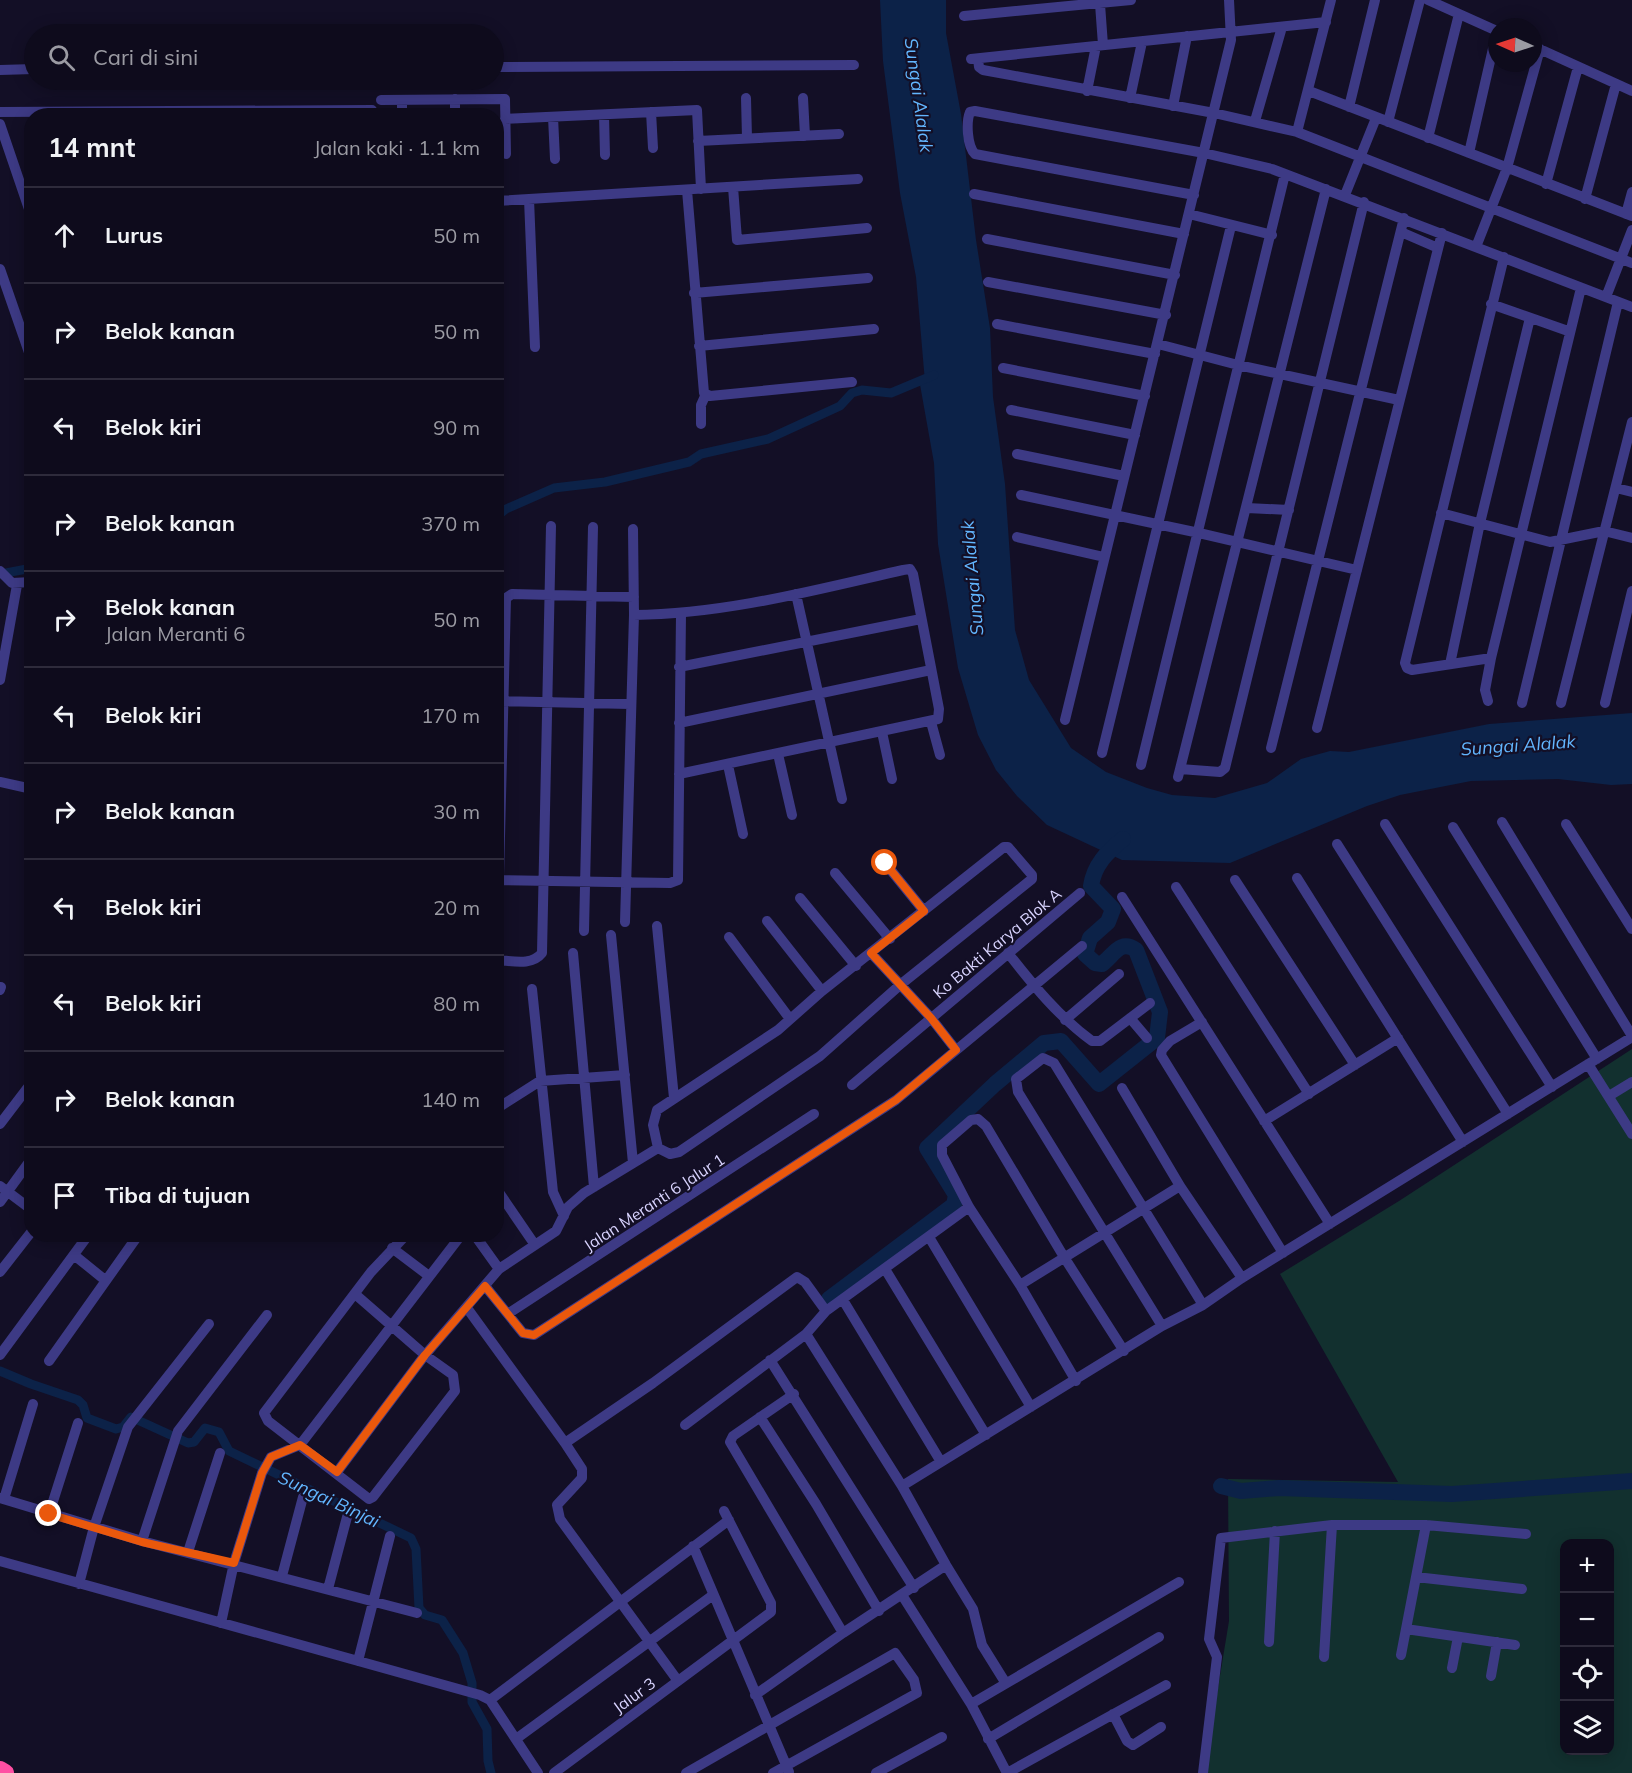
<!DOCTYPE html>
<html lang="id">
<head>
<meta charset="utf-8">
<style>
	body { margin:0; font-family:Mulish,sans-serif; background:#1c1929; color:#f1f3f6 }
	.controls { position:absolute; right:18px; bottom:18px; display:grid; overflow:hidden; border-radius:12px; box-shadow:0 3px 15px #0003 }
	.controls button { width:54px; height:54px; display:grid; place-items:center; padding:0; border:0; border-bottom:2px solid #2e2b3b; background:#0e0b1c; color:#f1f3f6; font:30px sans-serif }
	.compass { position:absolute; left:1488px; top:18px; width:54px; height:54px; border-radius:50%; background:#0e0b1c; box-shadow:0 3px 15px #0003; rotate:273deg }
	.stop { position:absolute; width:18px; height:18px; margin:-14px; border:4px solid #ea580c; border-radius:50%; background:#fff }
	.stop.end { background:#ea580c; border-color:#fff; box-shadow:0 2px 6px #0008 }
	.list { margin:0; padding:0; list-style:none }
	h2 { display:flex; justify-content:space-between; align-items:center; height:78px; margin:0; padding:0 24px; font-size:26px }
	h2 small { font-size:20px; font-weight:400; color:#9b9ba3 }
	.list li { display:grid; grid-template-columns:39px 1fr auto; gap:18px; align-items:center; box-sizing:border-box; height:96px; padding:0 24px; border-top:2px solid #2e2b3b }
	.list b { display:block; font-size:22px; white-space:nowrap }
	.list p { margin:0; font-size:20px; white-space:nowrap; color:#9b9ba3 }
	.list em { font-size:20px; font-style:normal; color:#9b9ba3 }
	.icon { flex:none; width:33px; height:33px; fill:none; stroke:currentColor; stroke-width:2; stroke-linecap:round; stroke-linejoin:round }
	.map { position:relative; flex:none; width:1632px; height:1773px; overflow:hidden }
	.search { position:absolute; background:#0e0b1c; box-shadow:0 3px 15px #0003; left:24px; top:24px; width:480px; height:66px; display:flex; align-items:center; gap:15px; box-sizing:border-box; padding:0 21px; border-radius:33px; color:#9b9ba3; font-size:22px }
	.panel { position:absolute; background:#0e0b1c; box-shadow:0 3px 15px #0003; left:24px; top:108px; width:480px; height:1134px; border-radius:24px }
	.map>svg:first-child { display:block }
</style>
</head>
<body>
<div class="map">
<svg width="1632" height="1773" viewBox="0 0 1632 1773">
	<rect width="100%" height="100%" fill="#130f26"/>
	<path fill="#12302f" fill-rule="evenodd" d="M 1632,1049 L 1632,1773 L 1204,1773 L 1229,1621 L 1228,1479 L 1398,1482 L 1280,1274 L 1399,1201 ZM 1564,1544 L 1610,1544 L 1610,1750 L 1564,1750 Z"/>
	<path fill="#0c2248" d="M 880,0 L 946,0 L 946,33 L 961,114 L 976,240 L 990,328 L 993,397 L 1005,484 L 1015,630 L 1029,680 L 1071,748 L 1106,772 L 1147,788 L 1172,795 L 1215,798 L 1267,783 L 1301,759 L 1330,751 L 1349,752 L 1489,724 L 1632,713 L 1632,784 L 1611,785 L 1558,779 L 1471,781 L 1400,795 L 1367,806 L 1230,863 L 1122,860 L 1047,825 L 1017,796 L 996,770 L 978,735 L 958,668 L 938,544 L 934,463 L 919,379 L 925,382 L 916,277 L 900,193 L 883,61 Z"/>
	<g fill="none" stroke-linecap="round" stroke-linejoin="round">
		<path stroke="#0c2248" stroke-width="9" d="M 496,517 L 506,509 L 554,488 L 605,482 L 689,462 L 701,454 L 768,439 L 840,406 L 852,393 L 862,390 L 891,393 L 934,375
			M 0,574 L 32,568
			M 0,1371 L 31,1384 L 78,1400 L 83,1405 L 87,1418 L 116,1429 L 123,1427 L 131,1417 L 188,1443 L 194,1442 L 205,1428 L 219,1432 L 229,1451 L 411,1538 L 416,1549 L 419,1608 L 425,1615 L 442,1620 L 463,1653 L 472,1683 L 472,1702 L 487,1729 L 488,1761 L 491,1773"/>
		<path stroke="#0c2248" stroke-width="16" d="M 829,1299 L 954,1205 L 956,1195 L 927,1148 L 995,1084 L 1044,1043 L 1061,1041 L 1099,1084 L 1157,1038 L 1160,1012 L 1136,950 C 1120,939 1114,955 1102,964 L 1095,963 L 1085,954 L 1090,938 L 1108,922 L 1113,909 L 1091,886 C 1094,865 1107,852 1123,839
			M 1221,1486 L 1241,1491 L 1279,1488 L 1452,1494 L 1632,1481"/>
		<path stroke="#3d3a85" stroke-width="10" d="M 1428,0 L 1497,31
			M 1100,4 L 1103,45
			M 964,16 L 1131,0
			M 1533,46 L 1632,91
			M 971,59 L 1326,22
			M 978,59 L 979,67 L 983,70 L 1214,113 L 1297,132 L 1632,263
			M 494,67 L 854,65
			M 0,70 L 34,69
			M 1087,91 L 1096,46
			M 1309,91 L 1632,216
			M 746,98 L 747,138
			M 803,98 L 805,136
			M 1130,98 L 1142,42
			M 455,99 L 455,116
			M 381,100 L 505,99 L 506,154
			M 402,100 L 402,116
			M 1173,106 L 1187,36
			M 1349,107 L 1375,0
			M 0,112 L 372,110
			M 651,112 L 653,148
			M 604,115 L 605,155
			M 553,117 L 555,159
			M 505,119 L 697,110 L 701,189
			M 1255,121 L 1282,27
			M 1388,122 L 1420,0
			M 0,124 L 32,218
			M 1297,132 L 1331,0
			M 1428,138 L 1459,14
			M 698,141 L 839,134
			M 1469,153 L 1497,31
			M 1546,184 L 1578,67
			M 733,187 L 737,240 L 867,228
			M 687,190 L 704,393 L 710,396 L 852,382
			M 974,194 L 1184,234
			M 1194,195 L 975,154 C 967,146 966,122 970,112 L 975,111 L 1204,153 L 1272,169 L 1632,307
			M 1345,195 L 1376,118
			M 529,199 L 535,347
			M 1585,199 L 1616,84
			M 496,201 L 858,179
			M 1189,214 L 1272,235
			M 1626,214 L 1632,192
			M 1401,232 L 1438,248
			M 987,239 L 1175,275
			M 1476,247 L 1507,168 L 1540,49
			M 0,269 L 32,361
			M 988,282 L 1166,315
			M 694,293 L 868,278
			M 1606,297 L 1632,230
			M 1491,304 L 1568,331
			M 997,324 L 1155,354
			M 1158,344 L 1238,365 L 1399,400
			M 699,346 L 874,329
			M 1003,368 L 1145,396
			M 1011,410 L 1135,435
			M 701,424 L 701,405 L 706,394
			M 1017,454 L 1124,476
			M 496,455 L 496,466
			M 1616,488 L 1632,492
			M 1021,495 L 1199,533 L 1357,570
			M 1247,508 L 1289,510
			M 1441,513 L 1550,542 L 1604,531 L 1632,538
			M 1017,537 L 1104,557
			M 0,571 L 12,583 L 32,582
			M 796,594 L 842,799
			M 634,615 C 725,614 815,590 903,570 L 910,569 L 913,574 L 939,709 L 938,719 L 679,774
			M 1491,658 L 1412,670 L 1407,668 L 1405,663 L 1504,257
			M 1450,664 L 1480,523 L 1530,318
			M 679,667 L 921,619
			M 0,680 L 17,585
			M 496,701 L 630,704
			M 1488,701 L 1485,690 L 1491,658 L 1581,288
			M 1522,703 L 1618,302
			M 1561,703 L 1632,422
			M 1605,703 L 1632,591
			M 1065,720 L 1231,40 L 1229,0
			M 931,722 L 940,755
			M 679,723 L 931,670
			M 1317,728 L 1442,233
			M 882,732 L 892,779
			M 1271,748 L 1404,218
			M 1102,753 L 1231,226
			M 778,754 L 792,815
			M 728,765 L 743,834
			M 1141,765 L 1285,174
			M 1180,769 L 1220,772 L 1225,768 L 1364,202
			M 1178,777 L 1326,189
			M 0,782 L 32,789
			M 1502,822 L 1632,1036
			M 1385,824 L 1552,1087
			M 1566,824 L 1632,929
			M 1453,827 L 1597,1059
			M 1337,844 L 1508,1114
			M 885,863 L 924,911
			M 835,873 L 890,939
			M 1297,878 L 1463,1142
			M 496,880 L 670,883 L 678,880 L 681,614
			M 1235,880 L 1355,1065
			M 1176,887 L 1309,1094
			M 1122,897 L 1330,1224
			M 800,898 L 856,966
			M 767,921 L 822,991
			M 625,922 L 634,615 L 633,529
			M 657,926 L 674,1098
			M 584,931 L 593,527
			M 611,935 L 633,1163
			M 729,937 L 790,1019
			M 573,953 L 594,1187
			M 871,953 L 931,1018 L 956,1050
			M 1008,953 C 1033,985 1059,1017 1092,1041 L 1100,1041 L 1150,1003
			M 498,960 C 513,961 532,966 542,953 L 551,526
			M 532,989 L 553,1192 L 564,1216
			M 0,990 L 1,987
			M 496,996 L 506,598 L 512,594 L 634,597
			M 1130,1018 L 1147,1038
			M 1065,1020 L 1119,974
			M 1202,1022 L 1170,1041 L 1162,1050 L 1161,1055 L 1283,1253
			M 1588,1064 L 1632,1134
			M 852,1085 L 1080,893
			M 1122,1088 L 1180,1186 L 1242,1278
			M 1609,1096 L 1632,1082
			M 496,1109 L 540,1081 L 625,1075
			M 1264,1121 L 1398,1038
			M 0,1124 L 32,1082
			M 0,1186 L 32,1210
			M 496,1188 L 535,1245
			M 0,1202 L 32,1158
			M 474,1234 L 499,1269
			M 929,1237 L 1031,1407
			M 392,1248 L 429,1276
			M 74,1255 L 105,1280
			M 885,1269 L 986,1435
			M 0,1272 L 32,1231
			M 1020,1285 L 1180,1186
			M 485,1286 L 523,1333 L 534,1335 L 896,1100 L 1082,946
			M 355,1294 L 425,1355 L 453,1375 L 455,1391 L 373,1497 L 369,1499 L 268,1421 L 264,1413 L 371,1272 L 407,1234
			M 843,1300 L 941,1462
			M 467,1308 L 565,1443 L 653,1383 L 797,1277 L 805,1282 L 826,1311 L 806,1334
			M 826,1311 L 969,1207
			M 509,1313 L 814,1114
			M 1162,1326 L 1018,1092 L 1016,1079 L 1043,1058 L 1054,1063 L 1203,1305
			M 0,1355 L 89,1234
			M 770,1360 L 914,1588
			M 49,1361 L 139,1234
			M 1076,1381 L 1020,1285 L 969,1207 L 942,1155 L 942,1145 L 971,1120 L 978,1119 L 986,1126 L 1064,1257 L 1124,1351
			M 794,1394 L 733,1436 L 730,1442 L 843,1633 L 946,1565
			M 760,1417 L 816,1504 L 879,1611
			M 685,1425 L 806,1334 L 902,1486 L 946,1565 L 973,1609 L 982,1645 L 1005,1682
			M 565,1443 L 582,1469 L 582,1478 L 557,1505 L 560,1519 L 678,1681
			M 337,1472 L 425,1355 L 499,1269 L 556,1231 L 568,1207 L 584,1193 L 658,1148 L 670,1154 L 679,1152 L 820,1056 L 900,985 L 1032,879 L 1032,875 L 1008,847 L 1004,847 L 822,991 L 778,1030 L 657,1110 L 653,1125 L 658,1148
			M 902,1486 L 1162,1326 L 1203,1305 L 1242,1278 L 1632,1037
			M 0,1498 L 142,1541 L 417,1613
			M 4,1499 L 33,1404
			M 49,1514 L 78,1423
			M 142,1541 L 178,1431 L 267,1315
			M 693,1546 L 789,1772
			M 188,1552 L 220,1453
			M 0,1561 L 480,1695 L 490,1700 L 538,1773
			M 282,1576 L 303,1497
			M 1416,1577 L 1522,1589
			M 79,1584 L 94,1527 L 128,1427 L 209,1324
			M 328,1589 L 347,1517
			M 902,1595 L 971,1704 L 1007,1773
			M 221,1623 L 234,1563 L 262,1473 L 271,1457 L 300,1445 L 462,1234
			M 1406,1629 L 1515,1645
			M 1269,1642 L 1275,1531
			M 1401,1655 L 1426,1525
			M 1324,1657 L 1332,1525
			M 358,1661 L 390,1536
			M 1452,1668 L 1458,1637
			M 1491,1676 L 1497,1642
			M 755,1695 L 843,1633
			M 490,1700 L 729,1520
			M 971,1704 L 1179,1582
			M 1113,1714 L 1127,1741 L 1133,1745 L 1161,1727
			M 516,1739 L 713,1595
			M 988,1739 L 1159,1637
			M 554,1773 L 771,1612 L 771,1603 L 724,1511
			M 686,1773 L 895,1653 L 914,1680 L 917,1693 L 773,1773
			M 876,1773 L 942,1737
			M 1007,1773 L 1166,1685
			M 1203,1773 L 1217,1657 L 1209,1639 L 1221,1538 L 1332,1525 L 1426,1525 L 1526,1534"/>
		<path stroke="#ff4fa3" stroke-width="18" d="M 0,1770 L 5,1773"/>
	</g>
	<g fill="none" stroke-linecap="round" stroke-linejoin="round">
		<path stroke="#ea580c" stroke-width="8" d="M 49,1514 L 142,1542 L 234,1563 L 262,1473 L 271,1457 L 300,1445 L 337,1472 L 425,1355 L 485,1286 L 523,1333 L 534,1335 L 896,1100 L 956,1050 L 931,1018 L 871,953 L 924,911 L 885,863"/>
	</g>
	<g text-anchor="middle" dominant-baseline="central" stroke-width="4.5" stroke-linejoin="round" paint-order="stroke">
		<g font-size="16" fill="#d9d4ff" stroke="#130f26">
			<text transform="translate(997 943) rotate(-40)">Ko Bakti Karya Blok A</text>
			<text transform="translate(654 1202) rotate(-33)">Jalan Meranti 6 Jalur 1</text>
			<text transform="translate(634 1695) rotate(-36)">Jalur 3</text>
		</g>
		<g font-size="18" font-style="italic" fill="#62b6ff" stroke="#130f26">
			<text transform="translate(919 95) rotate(82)">Sungai Alalak</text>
			<text transform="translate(972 578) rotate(-95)">Sungai Alalak</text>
			<text transform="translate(1518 745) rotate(-4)">Sungai Alalak</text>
			<text transform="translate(329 1499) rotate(25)">Sungai Binjai</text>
		</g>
	</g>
</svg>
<div class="controls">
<button>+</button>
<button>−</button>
<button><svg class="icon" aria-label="locate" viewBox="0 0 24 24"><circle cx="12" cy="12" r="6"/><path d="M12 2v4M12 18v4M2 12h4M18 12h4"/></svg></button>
<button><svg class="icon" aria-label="layers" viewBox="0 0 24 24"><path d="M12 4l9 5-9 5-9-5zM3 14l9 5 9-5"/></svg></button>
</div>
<svg class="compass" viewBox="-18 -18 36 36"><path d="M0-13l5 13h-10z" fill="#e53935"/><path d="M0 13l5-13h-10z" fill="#9b9ba3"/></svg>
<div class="stop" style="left:885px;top:863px"></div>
<div class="stop end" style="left:49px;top:1514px"></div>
<div class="search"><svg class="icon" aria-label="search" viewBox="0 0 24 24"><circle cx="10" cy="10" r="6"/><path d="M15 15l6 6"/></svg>Cari di sini</div>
<section class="panel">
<h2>14 mnt<small>Jalan kaki · 1.1 km</small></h2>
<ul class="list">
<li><svg class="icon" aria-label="ahead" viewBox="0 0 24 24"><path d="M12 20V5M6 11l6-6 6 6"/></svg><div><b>Lurus</b></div><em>50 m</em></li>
<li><svg class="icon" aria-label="right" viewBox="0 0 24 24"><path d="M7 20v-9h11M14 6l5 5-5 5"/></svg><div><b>Belok kanan</b></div><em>50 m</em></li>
<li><svg class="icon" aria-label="left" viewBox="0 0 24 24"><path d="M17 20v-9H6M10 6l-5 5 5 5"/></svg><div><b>Belok kiri</b></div><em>90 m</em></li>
<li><svg class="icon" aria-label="right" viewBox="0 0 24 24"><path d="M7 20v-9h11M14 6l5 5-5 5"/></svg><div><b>Belok kanan</b></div><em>370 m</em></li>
<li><svg class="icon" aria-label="right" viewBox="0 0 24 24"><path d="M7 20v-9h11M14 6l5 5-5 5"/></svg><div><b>Belok kanan</b><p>Jalan Meranti 6</p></div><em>50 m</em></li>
<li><svg class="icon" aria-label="left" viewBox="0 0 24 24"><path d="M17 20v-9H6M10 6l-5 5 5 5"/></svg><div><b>Belok kiri</b></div><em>170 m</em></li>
<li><svg class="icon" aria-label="right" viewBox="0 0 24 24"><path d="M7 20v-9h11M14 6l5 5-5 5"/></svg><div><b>Belok kanan</b></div><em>30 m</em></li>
<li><svg class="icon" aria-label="left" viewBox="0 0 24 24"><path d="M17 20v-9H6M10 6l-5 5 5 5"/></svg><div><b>Belok kiri</b></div><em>20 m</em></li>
<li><svg class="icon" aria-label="left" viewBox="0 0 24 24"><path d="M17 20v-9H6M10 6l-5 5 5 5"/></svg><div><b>Belok kiri</b></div><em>80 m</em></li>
<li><svg class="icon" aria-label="right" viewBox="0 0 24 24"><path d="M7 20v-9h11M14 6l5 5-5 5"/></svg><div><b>Belok kanan</b></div><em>140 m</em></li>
<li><svg class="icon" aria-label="arrive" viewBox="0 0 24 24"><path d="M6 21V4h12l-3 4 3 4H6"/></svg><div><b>Tiba di tujuan</b></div></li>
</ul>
</section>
</div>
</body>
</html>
